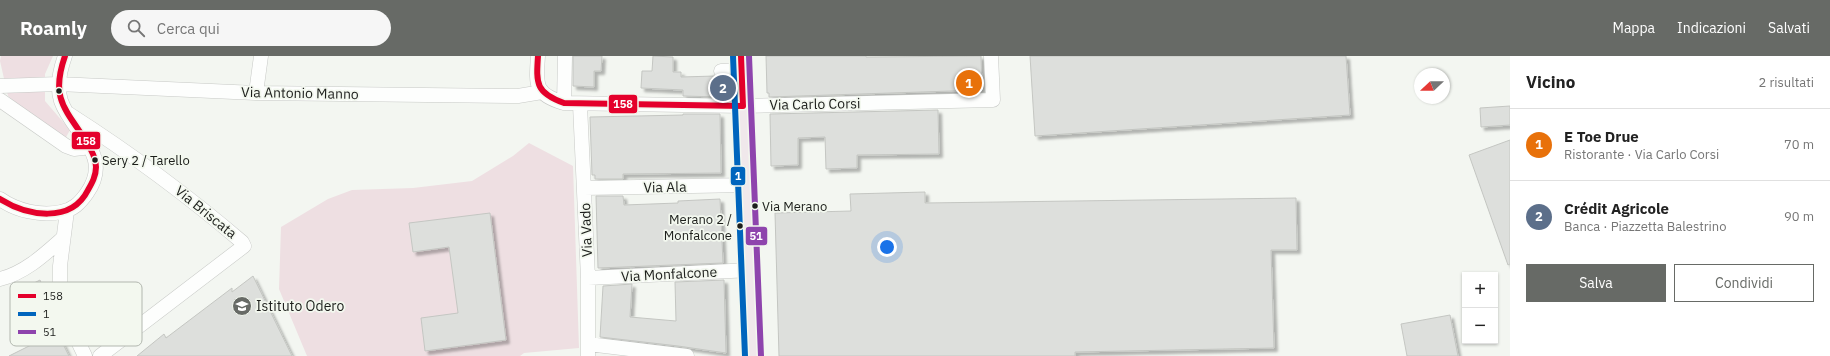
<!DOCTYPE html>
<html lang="it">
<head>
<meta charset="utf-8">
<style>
	body { margin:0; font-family:"IBM Plex Sans",sans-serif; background:#f6f6f6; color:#222 }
	.controls { position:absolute; right:12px; bottom:12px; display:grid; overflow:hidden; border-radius:0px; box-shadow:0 1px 3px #0004 }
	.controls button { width:36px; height:36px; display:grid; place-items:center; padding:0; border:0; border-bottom:1px solid #e0e0e0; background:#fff; color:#222; font:20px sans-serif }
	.compass { position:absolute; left:1414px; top:12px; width:36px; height:36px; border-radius:50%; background:#fff; box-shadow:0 1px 3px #0004; rotate:248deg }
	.you { position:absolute; left:887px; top:191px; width:14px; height:14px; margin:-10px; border:3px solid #fff; border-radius:50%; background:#1a73e8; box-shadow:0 0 0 6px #1a73e833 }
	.badge { display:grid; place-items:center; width:26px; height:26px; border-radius:50%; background:#676a66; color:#fff; font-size:13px; font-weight:700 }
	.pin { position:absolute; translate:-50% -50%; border:2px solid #fff; box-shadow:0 1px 4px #0006 }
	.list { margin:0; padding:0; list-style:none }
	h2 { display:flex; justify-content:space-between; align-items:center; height:52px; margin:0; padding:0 16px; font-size:17px }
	h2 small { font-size:13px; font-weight:400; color:#767676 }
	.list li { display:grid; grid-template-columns:26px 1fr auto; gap:12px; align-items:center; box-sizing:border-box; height:72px; padding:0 16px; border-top:1px solid #e0e0e0 }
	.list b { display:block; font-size:15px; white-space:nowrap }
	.list p { margin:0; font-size:13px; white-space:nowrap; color:#767676 }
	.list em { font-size:13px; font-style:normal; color:#767676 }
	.actions { display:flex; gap:8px; padding:12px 16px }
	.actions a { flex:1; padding:9px 0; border:1px solid #676a66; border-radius:0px; text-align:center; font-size:14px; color:#676a66 }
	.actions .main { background:#676a66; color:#fff }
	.icon { flex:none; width:22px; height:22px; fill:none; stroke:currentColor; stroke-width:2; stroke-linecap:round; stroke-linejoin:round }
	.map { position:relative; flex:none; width:1510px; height:300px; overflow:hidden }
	header { display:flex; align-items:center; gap:24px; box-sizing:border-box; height:56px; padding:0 20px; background:#676a66; color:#fff }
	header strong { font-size:19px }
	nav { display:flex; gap:22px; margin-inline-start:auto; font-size:14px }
	.search { width:280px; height:36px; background:#f6f6f6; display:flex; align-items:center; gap:10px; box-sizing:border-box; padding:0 14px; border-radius:22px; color:#767676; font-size:15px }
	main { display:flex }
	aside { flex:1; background:#fff }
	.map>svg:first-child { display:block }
</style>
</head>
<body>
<header>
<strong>Roamly</strong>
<div class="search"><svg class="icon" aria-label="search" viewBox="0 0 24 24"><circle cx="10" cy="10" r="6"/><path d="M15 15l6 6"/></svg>Cerca qui</div>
<nav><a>Mappa</a><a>Indicazioni</a><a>Salvati</a></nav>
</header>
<main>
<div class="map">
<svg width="1510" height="300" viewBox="0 0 1510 300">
	<defs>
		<filter id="shadow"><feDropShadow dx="3.5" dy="3.5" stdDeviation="1" flood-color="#0004"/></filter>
	</defs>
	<rect width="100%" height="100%" fill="#f3f6f1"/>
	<path fill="#eedfe2" d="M 1,0 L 53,0 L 45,18 L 45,45 L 70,74 L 65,83 L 37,65 L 8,40 L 0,5 Z
		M 529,87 L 573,110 L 579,292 L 524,297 L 520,300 L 307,300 L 279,233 L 281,171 L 328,143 L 352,134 L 413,132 L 472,125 L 513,100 Z"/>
	<path fill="#dddfdc" stroke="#c4c6c2" filter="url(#shadow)" d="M 573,0 L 602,0 L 601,15 L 594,15 L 594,31 L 573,30 Z
		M 653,0 L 673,1 L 673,16 L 681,16 L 681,21 L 715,20 L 720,23 L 721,38 L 719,38 L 719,41 L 683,40 L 683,34 L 641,32 L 642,15 L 652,15 Z
		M 766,0 L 866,0 L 866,1 L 981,0 L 982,34 L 769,41 L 769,37 L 767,37 Z
		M 1030,0 L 1346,0 L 1350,59 L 1035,80 Z
		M 1510,50 L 1510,69 L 1481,71 L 1480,52 Z
		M 938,54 L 939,98 L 857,99 L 857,112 L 826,113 L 825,81 L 798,82 L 798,109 L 771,110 L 770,58 Z
		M 683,58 L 720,58 L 721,117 L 623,118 L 623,123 L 595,123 L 595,119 L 592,119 L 590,61 L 683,59 Z
		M 1510,84 L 1510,208 L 1508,209 L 1469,99 Z
		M 925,136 L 925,147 L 1296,142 L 1297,194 L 1271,194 L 1274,292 L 1075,296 L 1075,300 L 779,300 L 775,157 L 851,155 L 850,138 Z
		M 596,140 L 623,140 L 624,149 L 678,147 L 678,145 L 720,143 L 723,207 L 598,212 Z
		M 490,157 L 506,284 L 425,295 L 421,262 L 458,257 L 449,191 L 413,196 L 409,167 Z
		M 253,220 L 292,300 L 137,300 L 164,278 L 166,282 L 232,232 L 232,236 Z
		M 40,224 L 49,245 L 43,248 L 69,300 L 9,300 L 37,286 L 14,237 Z
		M 724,224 L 726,297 L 678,290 L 600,281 L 603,230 L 632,228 L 630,261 L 676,265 L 675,226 Z
		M 1450,259 L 1458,300 L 1407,300 L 1401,268 Z"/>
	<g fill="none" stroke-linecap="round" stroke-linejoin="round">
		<g stroke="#c7c9c6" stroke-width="15">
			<path id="street" d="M 538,0 C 536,29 534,38 564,47 L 743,50 L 993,44 L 991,0
				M 721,15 L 742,14
				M 0,30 L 58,28 L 256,37 L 518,40 L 542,36
				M 256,37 L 261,0
				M 0,44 L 66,90 L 74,93 L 91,91
				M 564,47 L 565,0
				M 580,49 L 588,222 L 588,300
				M 69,58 C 130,97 187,139 242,186 L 244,190 L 100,300
				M 584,132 L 747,129
				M 0,143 C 17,155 40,160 61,156 C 73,154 80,147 87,137 C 114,98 72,77 61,45 C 56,30 60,14 65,0
				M 67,155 L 60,210 L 60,248 L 85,300
				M 588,222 L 751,214
				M 0,223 C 25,217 45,198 63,182
				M 588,288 L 687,300"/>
		</g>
		<g stroke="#b8abad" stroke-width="23">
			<path id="primary" d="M 741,0 L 753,300"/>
		</g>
		<use href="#street" stroke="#fdfefd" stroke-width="14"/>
		<use href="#primary" stroke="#f0e8eb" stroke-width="22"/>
		<g stroke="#f3f8ef" stroke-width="9">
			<path id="bus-1" d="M 538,0 C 536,28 536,37 564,47 L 743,50
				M 741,0 L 743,50
				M 0,143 C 27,160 71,168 88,134 C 92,127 96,120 96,111 C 96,101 90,91 85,83 C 63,51 51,40 65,0"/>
		</g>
		<g stroke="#f3f8ef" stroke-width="9">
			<path id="bus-2" d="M 733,0 L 745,300"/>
		</g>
		<g stroke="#f3f8ef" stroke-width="9">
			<path id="bus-3" d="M 749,0 L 761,300"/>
		</g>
		<use href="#bus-1" stroke="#e4002b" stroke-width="6"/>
		<use href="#bus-2" stroke="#0065bd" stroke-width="6"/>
		<use href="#bus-3" stroke="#8e44ad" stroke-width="6"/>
	</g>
	<defs>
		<g id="school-disc" transform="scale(1)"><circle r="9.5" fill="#676a66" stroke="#f3f8ef"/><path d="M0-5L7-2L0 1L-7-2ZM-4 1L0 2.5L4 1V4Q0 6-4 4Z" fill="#fff"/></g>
	</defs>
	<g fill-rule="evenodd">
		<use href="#school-disc" x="242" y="250"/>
	</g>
	<g fill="#1c1e1b" stroke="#f3f8ef" stroke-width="1.5">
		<circle cx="59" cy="35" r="3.5"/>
		<circle cx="95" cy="104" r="3.5"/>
		<circle cx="755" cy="150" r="3.5"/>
		<circle cx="740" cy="170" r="3.5"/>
	</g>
	<g text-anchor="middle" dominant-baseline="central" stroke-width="3.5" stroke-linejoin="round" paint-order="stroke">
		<g font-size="13" fill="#1c1e1b" stroke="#f3f8ef" text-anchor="start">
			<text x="102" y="104">Sery 2 / Tarello</text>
			<text x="762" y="150">Via Merano</text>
			<text x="732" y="163" text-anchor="end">Merano 2 /<tspan x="732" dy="16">Monfalcone</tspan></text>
		</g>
		<g font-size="14" fill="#1c1e1b" stroke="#f3f8ef">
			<text transform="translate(300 37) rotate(1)">Via Antonio Manno</text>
			<text transform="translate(815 48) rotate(-1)">Via Carlo Corsi</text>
			<text transform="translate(665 131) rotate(-1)">Via Ala</text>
			<text transform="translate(206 156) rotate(39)">Via Briscata</text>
			<text transform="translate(586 174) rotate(-92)">Via Vado</text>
			<text transform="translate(669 218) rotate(-3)">Via Monfalcone</text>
		</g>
		<g font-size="14" fill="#1c1e1b" stroke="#f3f8ef" text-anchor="start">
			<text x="256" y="250">Istituto Odero</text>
		</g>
	</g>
	<rect x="10" y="226" width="132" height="64" rx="6" fill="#f3f8ef" stroke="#b2b7af" stroke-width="1"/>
	<rect x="18" y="238" width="18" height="4" fill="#e4002b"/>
	<rect x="18" y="256" width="18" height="4" fill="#0065bd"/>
	<rect x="18" y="274" width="18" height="4" fill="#8e44ad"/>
	<g font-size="11" fill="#1c1e1b">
		<text x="43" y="244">158</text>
		<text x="43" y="262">1</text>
		<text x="43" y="280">51</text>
	</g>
	<g stroke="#f3f8ef" stroke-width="1.5">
		<rect x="608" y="38" width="30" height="20" rx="4" fill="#e4002b"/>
		<rect x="71" y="75" width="30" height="19" rx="4" fill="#e4002b"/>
		<rect x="730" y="110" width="16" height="20" rx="4" fill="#0065bd"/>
		<rect x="745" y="170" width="23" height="20" rx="4" fill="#8e44ad"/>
	</g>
	<g font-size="11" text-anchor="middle" font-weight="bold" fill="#fff">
		<text x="623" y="52">158</text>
		<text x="86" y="89">158</text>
		<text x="738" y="124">1</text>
		<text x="756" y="184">51</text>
	</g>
</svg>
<div class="controls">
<button>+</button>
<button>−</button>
</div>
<svg class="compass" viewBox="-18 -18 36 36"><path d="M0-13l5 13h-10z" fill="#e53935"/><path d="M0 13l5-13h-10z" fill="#767676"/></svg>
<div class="you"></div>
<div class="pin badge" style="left:969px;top:27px;background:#e8710a">1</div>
<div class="pin badge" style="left:723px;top:32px;background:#5c6f8a">2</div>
</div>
<aside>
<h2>Vicino<small>2 risultati</small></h2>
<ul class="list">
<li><span class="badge" style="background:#e8710a">1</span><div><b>E Toe Drue</b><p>Ristorante · Via Carlo Corsi</p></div><em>70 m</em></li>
<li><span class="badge" style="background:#5c6f8a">2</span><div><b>Crédit Agricole</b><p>Banca · Piazzetta Balestrino</p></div><em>90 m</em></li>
</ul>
<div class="actions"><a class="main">Salva</a><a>Condividi</a></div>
</aside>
</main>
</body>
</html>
